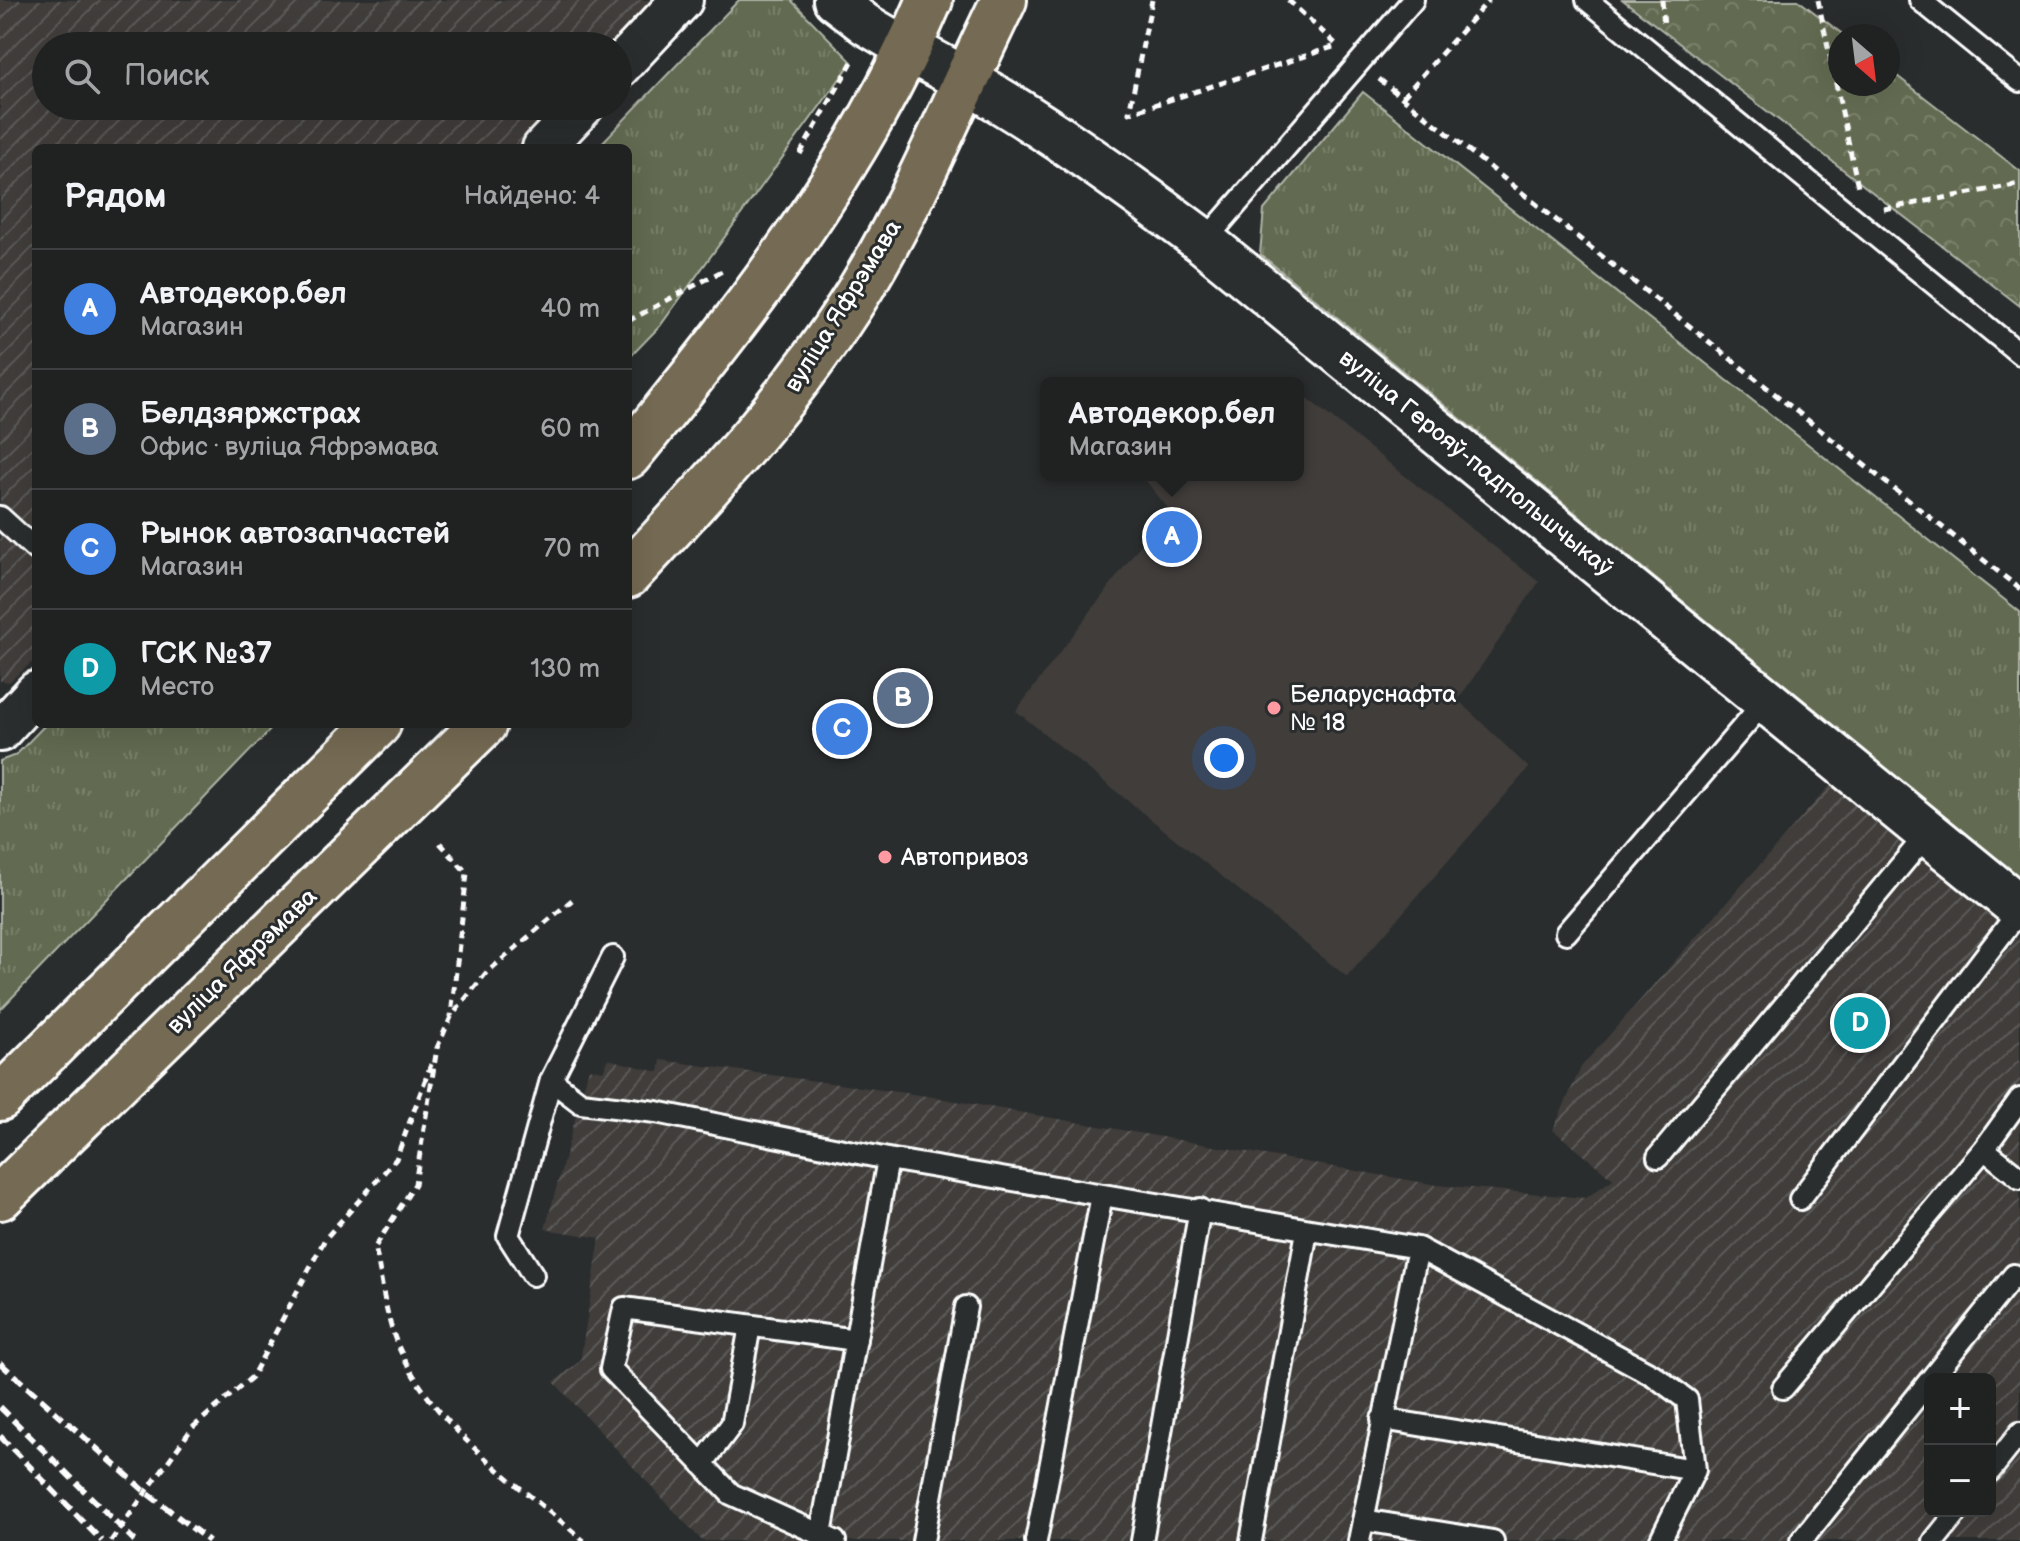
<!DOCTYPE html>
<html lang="ru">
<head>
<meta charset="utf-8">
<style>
	body { margin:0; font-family:"Balsamiq Sans",sans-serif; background:#2d2f2f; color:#f1f3f6 }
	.controls { position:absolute; right:24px; bottom:24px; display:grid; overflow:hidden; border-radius:12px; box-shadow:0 8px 32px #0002 }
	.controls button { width:72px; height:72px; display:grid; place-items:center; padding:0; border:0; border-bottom:2px solid #3d3f40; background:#202222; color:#f1f3f6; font:40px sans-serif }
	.compass { position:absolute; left:1828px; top:24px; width:72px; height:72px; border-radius:50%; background:#202222; box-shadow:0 8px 32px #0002; rotate:152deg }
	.you { position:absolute; left:1224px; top:758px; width:28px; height:28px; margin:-20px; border:6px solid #fff; border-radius:50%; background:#1a73e8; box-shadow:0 0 0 12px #1a73e833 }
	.badge { display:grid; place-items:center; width:52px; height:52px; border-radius:50%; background:#ff9aa2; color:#fff; font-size:26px; font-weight:700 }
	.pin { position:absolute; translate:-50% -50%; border:4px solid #fff; box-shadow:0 2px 8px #0006 }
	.popup { position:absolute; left:1040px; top:377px; width:264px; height:104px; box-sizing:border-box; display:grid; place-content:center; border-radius:12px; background:#202222; filter:drop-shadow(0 2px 6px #0005); font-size:26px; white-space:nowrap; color:#a2a4a5 }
	.popup b { font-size:30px; color:#f1f3f6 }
	.popup::after { content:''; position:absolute; left:50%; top:100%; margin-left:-16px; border:16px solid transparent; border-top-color:#202222 }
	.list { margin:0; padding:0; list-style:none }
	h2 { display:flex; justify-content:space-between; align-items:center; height:104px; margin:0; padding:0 32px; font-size:34px }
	h2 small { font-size:26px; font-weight:400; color:#a2a4a5 }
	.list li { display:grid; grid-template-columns:52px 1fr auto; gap:24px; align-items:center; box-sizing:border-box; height:120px; padding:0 32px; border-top:2px solid #3d3f40 }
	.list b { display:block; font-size:30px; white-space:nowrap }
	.list p { margin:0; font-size:26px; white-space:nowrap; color:#a2a4a5 }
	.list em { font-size:26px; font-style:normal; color:#a2a4a5 }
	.icon { flex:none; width:44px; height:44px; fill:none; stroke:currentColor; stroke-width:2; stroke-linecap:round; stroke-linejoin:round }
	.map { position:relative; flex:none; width:2020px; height:1541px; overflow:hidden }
	.search { position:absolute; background:#202222; box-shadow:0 8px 32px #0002; left:32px; top:32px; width:600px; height:88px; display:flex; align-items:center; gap:20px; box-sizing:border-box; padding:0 28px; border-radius:44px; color:#a2a4a5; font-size:30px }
	.panel { position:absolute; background:#202222; box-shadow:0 8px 32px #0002; left:32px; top:144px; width:600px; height:584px; border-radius:12px }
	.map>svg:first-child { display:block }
</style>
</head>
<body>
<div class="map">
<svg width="2020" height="1541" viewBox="0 0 2020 1541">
	<defs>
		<pattern id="industrial-furrows" width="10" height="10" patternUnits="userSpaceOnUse" patternTransform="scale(2)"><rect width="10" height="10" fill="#3f3d3a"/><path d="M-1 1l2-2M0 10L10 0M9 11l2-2" fill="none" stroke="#5c5a58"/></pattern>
		<pattern id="grass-tufts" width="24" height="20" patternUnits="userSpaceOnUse" patternTransform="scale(2)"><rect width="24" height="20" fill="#626b51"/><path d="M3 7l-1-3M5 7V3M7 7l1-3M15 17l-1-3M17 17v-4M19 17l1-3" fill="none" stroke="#7a816b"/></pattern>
		<pattern id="park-crowns" width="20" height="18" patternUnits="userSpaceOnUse" patternTransform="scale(2)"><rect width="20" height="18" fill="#626b51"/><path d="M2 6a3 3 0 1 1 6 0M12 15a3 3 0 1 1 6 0" fill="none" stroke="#7a816b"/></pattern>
	</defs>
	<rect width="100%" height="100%" fill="#2a2d2e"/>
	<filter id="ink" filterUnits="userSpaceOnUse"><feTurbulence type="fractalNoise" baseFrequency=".0125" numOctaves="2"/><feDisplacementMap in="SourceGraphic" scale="16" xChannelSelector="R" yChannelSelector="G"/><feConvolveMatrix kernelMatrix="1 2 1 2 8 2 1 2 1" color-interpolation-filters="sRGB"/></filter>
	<g filter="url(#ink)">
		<path fill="#3f3d3a" d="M 1298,391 L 1539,582 L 1458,700 L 1529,768 L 1347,977 L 1016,711 L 1168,508 L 1141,475 L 1298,475 Z"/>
		<path fill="url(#industrial-furrows)" fill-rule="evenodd" d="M 0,0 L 656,0 L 613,46 L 46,46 L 46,106 L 557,106 L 517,148 L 36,148 L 36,659 L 9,682 L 0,681 Z
			M 1833,782 L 2020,939 L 2020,1541 L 702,1541 L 554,1382 L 580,1361 L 600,1238 L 545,1229 L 589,1068 L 603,1071 L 608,1059 L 659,1072 L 661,1060 L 927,1096 L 1437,1185 L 1586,1198 L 1613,1179 L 1553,1130 L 1581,1067 ZM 1930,1379 L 1990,1379 L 1990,1511 L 1930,1511 Z"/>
		<path fill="url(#grass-tufts)" stroke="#b0b5a8" stroke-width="2" d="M 739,0 L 791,0 L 852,62 L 660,326 L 628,359 L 628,148 L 597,148 Z
			M 1363,92 L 2020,612 L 2020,878 L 1260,254 L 1264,210 Z
			M 46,724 L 276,724 L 0,1010 L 0,761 L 16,755 Z"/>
		<path fill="url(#park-crowns)" stroke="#b0b5a8" stroke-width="2" d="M 1623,0 L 1798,0 L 1845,36 L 1840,36 L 1840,84 L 1888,84 L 1888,69 L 2020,171 L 2020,306 Z"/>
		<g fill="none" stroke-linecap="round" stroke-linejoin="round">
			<g stroke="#fff" stroke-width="26">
				<path id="lane" d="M 1587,0 L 2020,354
					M 1920,0 L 2020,81
					M 1204,242 L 1413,0
					M 0,517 L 35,549
					M 1566,933 L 1766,700
					M 551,1080 L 581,1103 L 656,1112 L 888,1159 L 1418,1248 L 1653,1375 L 1687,1400 L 1695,1470 L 1660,1541
					M 1984,1149 L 2020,1178
					M 1658,1157 L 1928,833
					M 1800,1199 L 2020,910
					M 533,1275 L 508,1236 L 551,1080 L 613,957
					M 1931,1379 L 2014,1275
					M 1783,1388 L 1984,1149 L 2020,1099
					M 1382,1419 L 1695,1470
					M 702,1464 L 732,1424 L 750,1326
					M 1990,1471 L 2020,1433
					M 1363,1520 L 1493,1541
					M 821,1534 L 888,1159
					M 835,1541 L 731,1494 L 611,1369 L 624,1308 L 856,1340
					M 923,1541 L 966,1307
					M 1036,1541 L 1102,1195
					M 1142,1541 L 1200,1209
					M 1251,1541 L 1307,1231
					M 1359,1541 L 1418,1248
					M 1801,1541 L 1930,1380
					M 1934,1541 L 1958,1511"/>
			</g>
			<g stroke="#fff" stroke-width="46">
				<path id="street" d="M 834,0 L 865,24 L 909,50
					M 618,68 L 682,0
					M 543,148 L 583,106
					M 0,731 L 36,692"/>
			</g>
			<g stroke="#fff" stroke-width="50">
				<path id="secondary" d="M 909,50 C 1015,103 1109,171 1204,242 L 2020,908"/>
			</g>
			<g stroke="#fff" stroke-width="50">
				<path id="primary" d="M 628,456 C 744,315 858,169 930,0
					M 628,575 C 712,485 796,394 861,288 C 917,196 957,96 1004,0
					M 0,1098 L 378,724
					M 0,1197 L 484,724"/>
			</g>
			<path stroke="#fff" stroke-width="5" stroke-dasharray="8 6" stroke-linecap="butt" d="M 1152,0 L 1129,113 L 1333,47
				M 1288,0 L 1337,45
				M 1662,0 L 1664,27
				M 1818,0 L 1858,187
				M 1379,79 L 2020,589
				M 1403,97 L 1489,0
				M 800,154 L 852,62
				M 1884,209 L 2020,184
				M 628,321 L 722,271
				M 440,843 L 467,873 L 451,1016
				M 572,900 L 486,973 L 451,1017 L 437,1048 L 415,1184 L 375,1247 C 382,1279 385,1318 399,1348 C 437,1432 517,1482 584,1541
				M 111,1541 L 192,1428 L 252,1377 L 325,1239 L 396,1159 L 433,1059"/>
			<use href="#lane" stroke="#2a2d2e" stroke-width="20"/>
			<use href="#street" stroke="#2a2d2e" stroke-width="40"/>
			<use href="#secondary" stroke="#2a2d2e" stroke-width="44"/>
			<use href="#primary" stroke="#756b52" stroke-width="44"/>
			<path stroke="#fff" stroke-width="6" stroke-dasharray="12 6" stroke-linecap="butt" d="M 0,1363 L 147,1493 L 209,1541
				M 0,1407 L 135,1541
				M 0,1436 L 102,1541"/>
		</g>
	</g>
	<g fill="#ff9aa2" stroke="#2a2d2e" stroke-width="3">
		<circle cx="1274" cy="708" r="8"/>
		<circle cx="885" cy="857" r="8"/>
	</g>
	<g text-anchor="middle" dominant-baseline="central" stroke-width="6" stroke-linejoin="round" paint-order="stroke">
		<g font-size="24" fill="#fff" stroke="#2a2d2e">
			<text transform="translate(843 306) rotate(-58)">вуліца Яфрэмава</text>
			<text transform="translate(1476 463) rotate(39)">вуліца Герояў-падпольшчыкаў</text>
			<text transform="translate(242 961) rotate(-44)">вуліца Яфрэмава</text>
		</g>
		<g font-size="24" fill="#fff" stroke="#2a2d2e" text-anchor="start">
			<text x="1290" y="694">Беларуснафта<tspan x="1290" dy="28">№ 18</tspan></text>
			<text x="901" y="857">Автопривоз</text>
		</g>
	</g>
</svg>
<div class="controls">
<button>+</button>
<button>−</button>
</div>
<svg class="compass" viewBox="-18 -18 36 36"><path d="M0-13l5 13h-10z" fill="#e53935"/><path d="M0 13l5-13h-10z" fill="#a2a4a5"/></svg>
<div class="you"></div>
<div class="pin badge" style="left:1172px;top:537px;background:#3f7fe0">A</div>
<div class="popup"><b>Автодекор.бел</b>Магазин</div>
<div class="pin badge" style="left:903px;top:698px;background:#5c6f8a">B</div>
<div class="pin badge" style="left:842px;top:729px;background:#3f7fe0">C</div>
<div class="pin badge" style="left:1860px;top:1023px;background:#0f9aa8">D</div>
<div class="search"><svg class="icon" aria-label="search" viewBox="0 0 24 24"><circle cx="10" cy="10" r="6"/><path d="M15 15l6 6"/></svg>Поиск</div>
<section class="panel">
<h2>Рядом<small>Найдено: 4</small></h2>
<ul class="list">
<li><span class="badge" style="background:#3f7fe0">A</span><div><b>Автодекор.бел</b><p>Магазин</p></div><em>40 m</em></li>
<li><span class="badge" style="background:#5c6f8a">B</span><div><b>Белдзяржстрах</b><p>Офис · вуліца Яфрэмава</p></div><em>60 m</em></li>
<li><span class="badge" style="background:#3f7fe0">C</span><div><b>Рынок автозапчастей</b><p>Магазин</p></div><em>70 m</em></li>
<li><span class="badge" style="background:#0f9aa8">D</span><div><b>ГСК №37</b><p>Место</p></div><em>130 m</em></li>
</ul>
</section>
</div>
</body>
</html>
